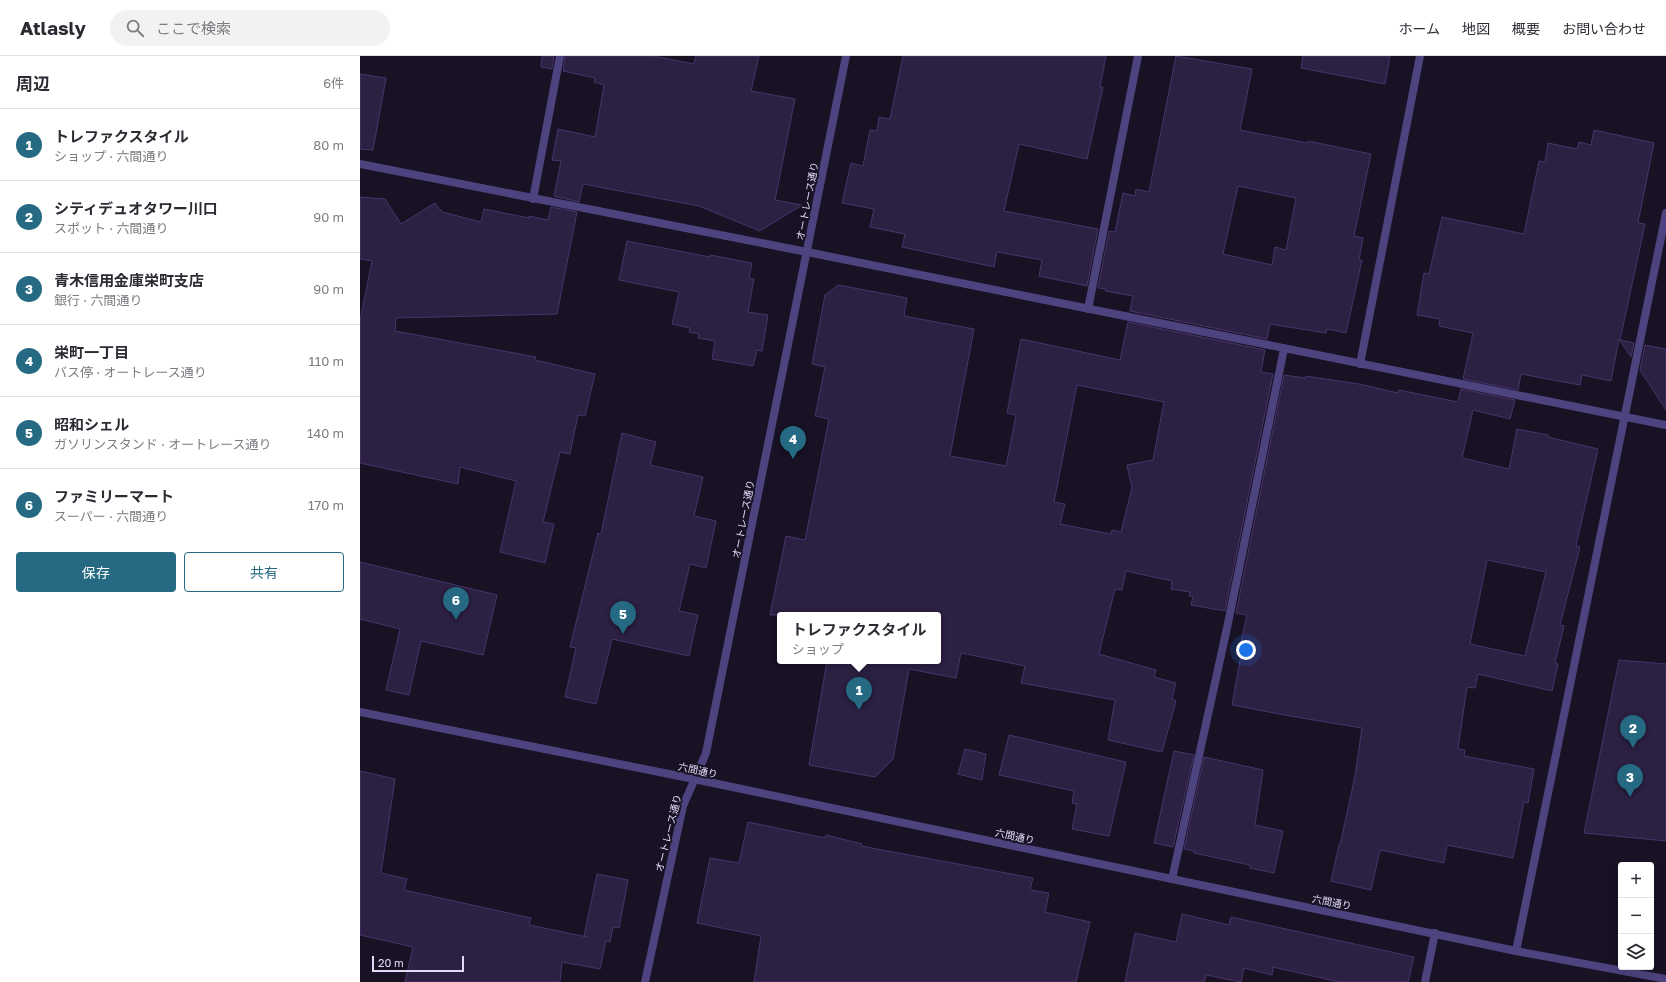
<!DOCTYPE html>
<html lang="ja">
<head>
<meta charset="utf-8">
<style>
	body { margin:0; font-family:"Golos Text","Noto Sans JP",sans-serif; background:#f2f2f3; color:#2b2b33 }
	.controls { position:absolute; right:12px; bottom:12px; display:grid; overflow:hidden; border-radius:4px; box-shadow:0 4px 16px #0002 }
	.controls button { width:36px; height:36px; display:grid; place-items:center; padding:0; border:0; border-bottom:1px solid #e1e1e2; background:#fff; color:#2b2b33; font:20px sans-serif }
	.scale { position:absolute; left:12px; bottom:10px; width:92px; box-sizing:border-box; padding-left:4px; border:2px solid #e2dafa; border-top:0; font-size:11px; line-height:14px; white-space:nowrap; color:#e2dafa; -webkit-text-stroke:3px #181224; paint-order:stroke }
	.you { position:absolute; left:886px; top:594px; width:14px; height:14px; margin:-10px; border:3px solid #fff; border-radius:50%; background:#1a73e8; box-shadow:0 0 0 6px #1a73e833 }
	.badge { display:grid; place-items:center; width:26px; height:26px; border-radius:50%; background:#256982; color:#fff; font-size:13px; font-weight:700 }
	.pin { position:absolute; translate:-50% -33px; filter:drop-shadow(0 1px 2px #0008) }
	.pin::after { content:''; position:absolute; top:21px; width:14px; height:12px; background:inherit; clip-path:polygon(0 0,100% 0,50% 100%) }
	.popup { position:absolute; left:417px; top:556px; width:164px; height:52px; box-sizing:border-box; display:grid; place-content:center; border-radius:4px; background:#fff; filter:drop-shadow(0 1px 3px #0005); font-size:13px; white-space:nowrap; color:#7c7c81 }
	.popup b { font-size:15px; color:#2b2b33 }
	.popup::after { content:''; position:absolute; left:50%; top:100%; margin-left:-8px; border:8px solid transparent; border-top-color:#fff }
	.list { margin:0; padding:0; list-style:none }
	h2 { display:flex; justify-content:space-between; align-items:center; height:52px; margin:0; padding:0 16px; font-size:17px }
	h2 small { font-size:13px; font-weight:400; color:#7c7c81 }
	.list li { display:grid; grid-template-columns:26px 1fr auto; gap:12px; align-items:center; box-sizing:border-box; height:72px; padding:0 16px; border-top:1px solid #e1e1e2 }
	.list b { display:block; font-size:15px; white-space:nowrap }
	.list p { margin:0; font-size:13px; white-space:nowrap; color:#7c7c81 }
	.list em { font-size:13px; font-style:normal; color:#7c7c81 }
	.actions { display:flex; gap:8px; padding:12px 16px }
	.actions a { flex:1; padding:9px 0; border:1px solid #256982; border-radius:4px; text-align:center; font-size:14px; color:#256982 }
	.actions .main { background:#256982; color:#fff }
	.icon { flex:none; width:22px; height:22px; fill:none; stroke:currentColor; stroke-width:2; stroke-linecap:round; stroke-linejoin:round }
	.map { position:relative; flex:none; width:1306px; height:926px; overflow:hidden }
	header { display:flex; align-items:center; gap:24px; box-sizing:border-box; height:56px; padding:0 20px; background:#fff; border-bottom:1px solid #e1e1e2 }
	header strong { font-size:19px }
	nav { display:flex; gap:22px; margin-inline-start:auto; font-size:14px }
	.search { width:280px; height:36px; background:#f2f2f3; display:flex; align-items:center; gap:10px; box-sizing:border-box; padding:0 14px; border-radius:22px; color:#7c7c81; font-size:15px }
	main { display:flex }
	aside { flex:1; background:#fff }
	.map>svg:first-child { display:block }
</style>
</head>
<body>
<header>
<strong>Atlasly</strong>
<div class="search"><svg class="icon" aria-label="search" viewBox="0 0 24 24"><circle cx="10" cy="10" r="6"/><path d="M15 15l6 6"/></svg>ここで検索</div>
<nav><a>ホーム</a><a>地図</a><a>概要</a><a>お問い合わせ</a></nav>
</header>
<main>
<aside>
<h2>周辺<small>6件</small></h2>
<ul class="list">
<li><span class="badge">1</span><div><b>トレファクスタイル</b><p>ショップ · 六間通り</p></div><em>80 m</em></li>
<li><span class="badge">2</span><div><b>シティデュオタワー川口</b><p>スポット · 六間通り</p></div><em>90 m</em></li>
<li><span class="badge">3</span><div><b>青木信用金庫栄町支店</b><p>銀行 · 六間通り</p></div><em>90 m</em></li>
<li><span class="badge">4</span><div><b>栄町一丁目</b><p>バス停 · オートレース通り</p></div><em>110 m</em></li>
<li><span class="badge">5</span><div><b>昭和シェル</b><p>ガソリンスタンド · オートレース通り</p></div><em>140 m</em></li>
<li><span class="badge">6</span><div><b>ファミリーマート</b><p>スーパー · 六間通り</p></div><em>170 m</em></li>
</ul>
<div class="actions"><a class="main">保存</a><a>共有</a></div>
</aside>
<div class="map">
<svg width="1306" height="926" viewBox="0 0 1306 926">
	<rect width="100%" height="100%" fill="#181224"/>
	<path fill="#2c2043" stroke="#47356c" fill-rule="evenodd" d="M 182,0 L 194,0 L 192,13 L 181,11 Z
		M 205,0 L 293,0 L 334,8 L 336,0 L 399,0 L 391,35 L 435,43 L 415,144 L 442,149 L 400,175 L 339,150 L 223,128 L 219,146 L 194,140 L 201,105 L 192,104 L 198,73 L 235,81 L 244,29 L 234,26 L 235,22 L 203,15 Z
		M 543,0 L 746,0 L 740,31 L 743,31 L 727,103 L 659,88 L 644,155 L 738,173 L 727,230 L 679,220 L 682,204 L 637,196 L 634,211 L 542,191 L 545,178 L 510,171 L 514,153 L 482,147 L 491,107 L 503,110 L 510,74 L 517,75 L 519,61 L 530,63 Z
		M 816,0 L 892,13 L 880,74 L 947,87 L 948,85 L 1011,98 L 994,180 L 1003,182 L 999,204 L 1002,204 L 986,277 L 967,273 L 966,277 L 910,268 L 907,283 L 770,255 L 773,240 L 745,235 L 746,233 L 738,232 L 749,175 L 755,176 L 763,137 L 775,140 L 776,133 L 789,136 ZM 878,130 L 936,142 L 926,194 L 915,191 L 912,209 L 863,198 Z
		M 943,0 L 1030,0 L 1025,28 L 941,12 Z
		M 0,18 L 26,22 L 13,94 L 0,93 Z
		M 1234,74 L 1294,87 L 1278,167 L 1285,168 L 1260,284 L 1274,287 L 1271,301 L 1259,283 L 1251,325 L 1222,319 L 1220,329 L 1161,318 L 1158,334 L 1103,323 L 1113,277 L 1079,270 L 1080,263 L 1057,259 L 1064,217 L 1069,218 L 1082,161 L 1164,178 L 1179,105 L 1185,106 L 1188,87 L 1217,93 L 1219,86 L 1231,89 Z
		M 0,141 L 25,143 L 41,168 L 75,147 L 82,156 L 121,166 L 124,153 L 169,162 L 169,160 L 188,164 L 191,151 L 217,156 L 197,258 L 36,262 L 35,275 L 176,301 L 175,304 L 235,318 L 225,360 L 218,359 L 210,398 L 200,396 L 183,466 L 194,468 L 185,507 L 140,496 L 156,425 L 100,411 L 98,428 L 0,407 L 0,265 L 12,205 L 0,203 Z
		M 267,185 L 350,201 L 350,199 L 392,207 L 389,222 L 394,223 L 388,256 L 408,259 L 402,295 L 397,294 L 393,310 L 352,303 L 355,285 L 338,282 L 339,278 L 329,276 L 330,272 L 312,268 L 319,236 L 259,224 Z
		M 478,229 L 547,242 L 544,260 L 614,273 L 590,400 L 646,410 L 656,359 L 647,357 L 661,283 L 760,304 L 768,266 L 905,294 L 901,316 L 913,318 L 865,555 L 831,549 L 833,541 L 829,540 L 830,536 L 811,533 L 812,525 L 766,515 L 762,534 L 755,533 L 739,598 L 796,614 L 794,621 L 816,627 L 812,643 L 816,645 L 802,696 L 748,684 L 755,644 L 661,627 L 665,610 L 601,597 L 596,622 L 549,613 L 533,703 L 515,721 L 449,709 L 467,605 L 578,605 L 578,559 L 410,559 L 426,480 L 445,484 L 469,363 L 455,360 L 465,311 L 452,308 L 465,239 ZM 717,329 L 804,346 L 793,404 L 767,409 L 772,432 L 761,476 L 752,474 L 751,478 L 700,468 L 705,448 L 694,446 Z
		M 1285,289 L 1306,293 L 1306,354 L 1280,314 Z
		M 924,319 L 945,322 L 946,320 L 999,328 L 1038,337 L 1039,334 L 1098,346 L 1101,333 L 1155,344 L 1150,363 L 1113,354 L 1102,402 L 1149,413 L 1157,373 L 1188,379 L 1188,381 L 1238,393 L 1216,490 L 1220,491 L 1200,569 L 1204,570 L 1195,607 L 1198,608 L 1192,635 L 1118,618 L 1115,632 L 1107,631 L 1098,693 L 1105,694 L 1104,700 L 1174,713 L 1168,747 L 1164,746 L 1153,802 L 1087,789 L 1084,807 L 1020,794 L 1011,834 L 971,825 L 979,789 L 980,789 L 995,720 L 1002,672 L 930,660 L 872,649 L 881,599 L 878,599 L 887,559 L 876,557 ZM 1127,504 L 1186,516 L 1165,600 L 1110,588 Z
		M 262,377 L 296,386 L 290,409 L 343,421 L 334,460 L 356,465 L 346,512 L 330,508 L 319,555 L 338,559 L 329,600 L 252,583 L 236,648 L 205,641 L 216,592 L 210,591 L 238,477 L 241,478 Z
		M 0,506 L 137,539 L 123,599 L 61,585 L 49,639 L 26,634 L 40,573 L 0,563 Z
		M 1259,604 L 1306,608 L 1306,785 L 1224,777 Z
		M 649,679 L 766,706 L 749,780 L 712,773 L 717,748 L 712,747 L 714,735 L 639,719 Z
		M 605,693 L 626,698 L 622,724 L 598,718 Z
		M 814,695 L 834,699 L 813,791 L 794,787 Z
		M 844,701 L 903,714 L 895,769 L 923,775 L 914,817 L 890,812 L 890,809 L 834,797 L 834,795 L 824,793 Z
		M 0,715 L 35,723 L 21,817 L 47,823 L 44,834 L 171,862 L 169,869 L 227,881 L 224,880 L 237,818 L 268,824 L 259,872 L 253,871 L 250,886 L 246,885 L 240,913 L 202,906 L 200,926 L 45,926 L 53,891 L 0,879 Z
		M 388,766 L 465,782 L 466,779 L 502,788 L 501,790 L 673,822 L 670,834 L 689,837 L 685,856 L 730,866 L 716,926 L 394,926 L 401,880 L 337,867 L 350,802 L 379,807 Z
		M 822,858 L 869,869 L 871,861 L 1054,901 L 1048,926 L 979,926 L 913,911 L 912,919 L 884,912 L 881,926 L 846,919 L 844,926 L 765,926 L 775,877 L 816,886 Z"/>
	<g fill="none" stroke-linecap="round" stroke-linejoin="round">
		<path stroke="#4d437e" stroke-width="8" d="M 0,108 L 447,196 L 1306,369
			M 173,143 L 200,0
			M 728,253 L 778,0
			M 1000,308 L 1060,0
			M 812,823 L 867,572 L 924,293
			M 1156,895 L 1306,157
			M 1065,926 L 1075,877"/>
		<path stroke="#4d437e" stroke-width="8" d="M 0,656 L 334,723 L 1156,895 L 1306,923
			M 285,926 L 323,750 L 346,697 L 486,0"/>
	</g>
	<g text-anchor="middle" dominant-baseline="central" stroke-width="4" stroke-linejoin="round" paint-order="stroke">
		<g font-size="10" fill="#e2dafa" stroke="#181224">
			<text transform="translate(447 145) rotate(-79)">オートレース通り</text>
			<text transform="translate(383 463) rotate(-79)">オートレース通り</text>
			<text transform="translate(338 714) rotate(12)">六間通り</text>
			<text transform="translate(308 777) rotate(-76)">オートレース通り</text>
			<text transform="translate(655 780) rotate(12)">六間通り</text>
			<text transform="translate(972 846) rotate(11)">六間通り</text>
		</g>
	</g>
</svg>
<div class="controls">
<button>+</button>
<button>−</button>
<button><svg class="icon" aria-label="layers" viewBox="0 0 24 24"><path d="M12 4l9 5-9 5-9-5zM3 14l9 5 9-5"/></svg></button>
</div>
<div class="scale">20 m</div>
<div class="you"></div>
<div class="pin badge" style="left:499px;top:654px">1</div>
<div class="popup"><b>トレファクスタイル</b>ショップ</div>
<div class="pin badge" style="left:1273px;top:692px">2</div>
<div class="pin badge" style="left:1270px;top:741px">3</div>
<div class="pin badge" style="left:433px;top:403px">4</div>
<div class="pin badge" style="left:263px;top:578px">5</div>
<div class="pin badge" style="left:96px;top:564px">6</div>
</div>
</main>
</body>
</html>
